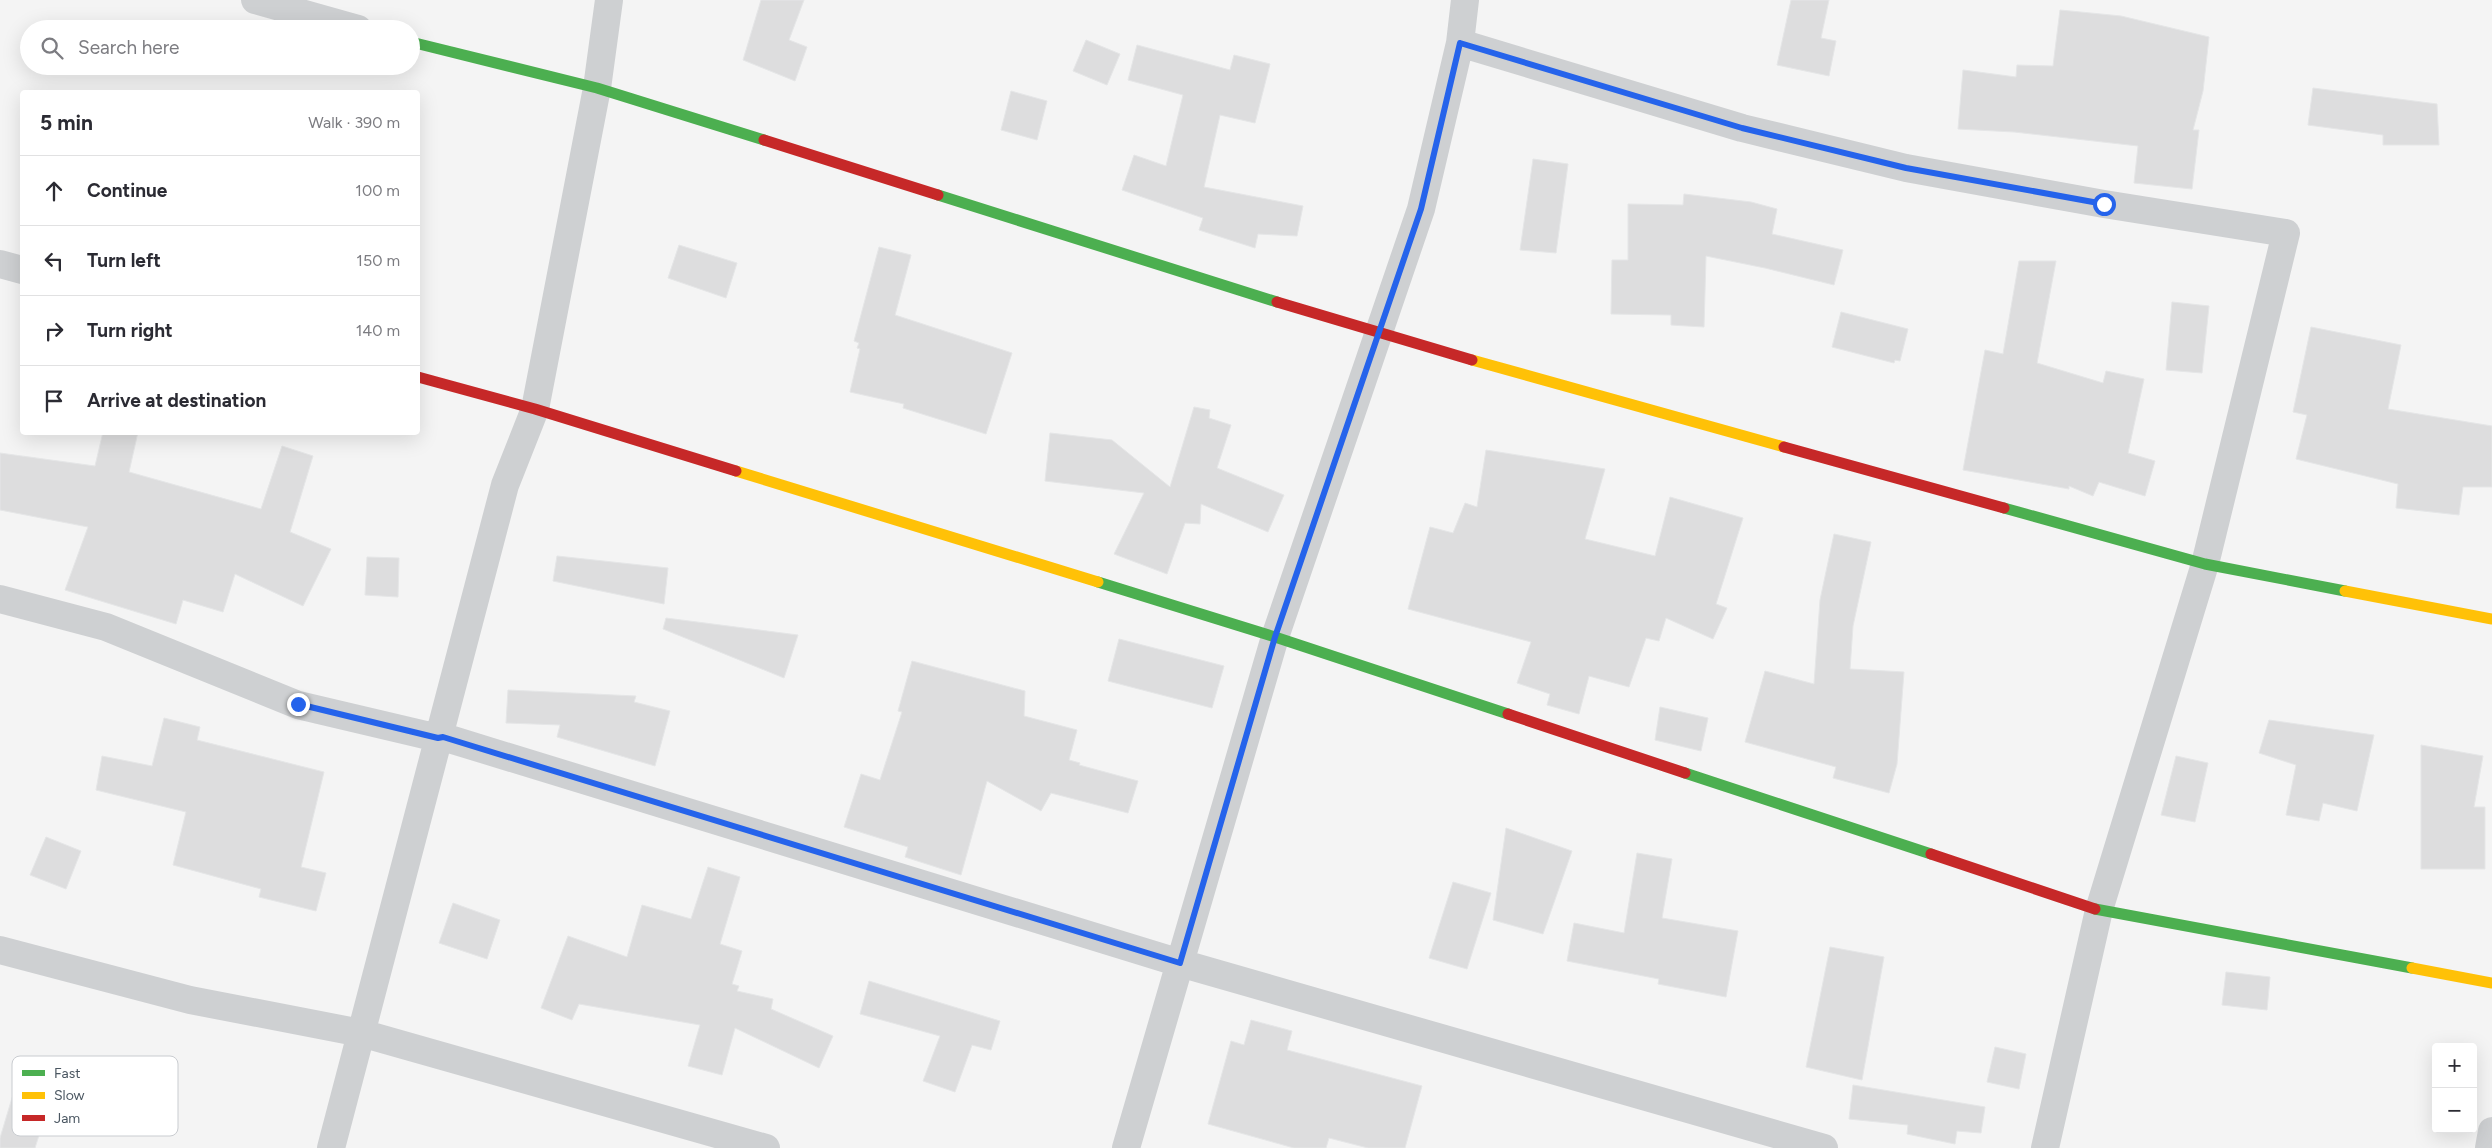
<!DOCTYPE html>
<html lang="en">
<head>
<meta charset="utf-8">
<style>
	body { margin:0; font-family:Figtree,sans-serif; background:#f2f2f3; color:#2b2b33 }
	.controls { position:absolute; right:15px; bottom:15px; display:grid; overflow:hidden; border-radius:5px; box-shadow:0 5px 20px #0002 }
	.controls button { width:45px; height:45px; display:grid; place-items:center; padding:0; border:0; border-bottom:1px solid #e1e1e2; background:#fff; color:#2b2b33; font:25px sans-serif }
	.stop { position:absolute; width:15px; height:15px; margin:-11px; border:4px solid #2563eb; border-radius:50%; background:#fff }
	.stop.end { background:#2563eb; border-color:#fff; box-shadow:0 1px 5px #0008 }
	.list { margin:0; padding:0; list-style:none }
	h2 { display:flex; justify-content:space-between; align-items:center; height:65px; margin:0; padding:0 20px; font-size:21px }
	h2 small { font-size:16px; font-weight:400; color:#7c7c81 }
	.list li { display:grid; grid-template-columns:32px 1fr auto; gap:15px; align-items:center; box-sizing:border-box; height:70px; padding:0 20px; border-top:1px solid #e1e1e2 }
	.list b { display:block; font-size:19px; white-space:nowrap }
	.list em { font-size:16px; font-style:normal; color:#7c7c81 }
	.icon { flex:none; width:28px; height:28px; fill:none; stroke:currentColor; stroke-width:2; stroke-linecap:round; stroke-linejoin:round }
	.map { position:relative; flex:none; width:2492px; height:1148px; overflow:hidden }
	.search { position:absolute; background:#fff; box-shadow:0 5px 20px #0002; left:20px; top:20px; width:400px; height:55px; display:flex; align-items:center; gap:12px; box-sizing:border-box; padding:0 18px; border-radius:28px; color:#7c7c81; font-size:19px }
	.panel { position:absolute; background:#fff; box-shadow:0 5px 20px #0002; left:20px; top:90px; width:400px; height:345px; border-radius:5px }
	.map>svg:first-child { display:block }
</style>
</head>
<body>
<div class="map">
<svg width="2492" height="1148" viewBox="0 0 2492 1148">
	<rect width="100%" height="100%" fill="#f4f4f4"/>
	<path fill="#ddddde" stroke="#e5e6e7" d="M 761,0 L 804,0 L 789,40 L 807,47 L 795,81 L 743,60 Z
		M 1791,0 L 1829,0 L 1821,38 L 1836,41 L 1829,76 L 1777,65 Z
		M 2060,10 L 2121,16 L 2209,37 L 2203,91 L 2193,130 L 2199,130 L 2192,189 L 2134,183 L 2138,146 L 2014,132 L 1958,129 L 1963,70 L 2016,77 L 2017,65 L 2053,66 Z
		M 1086,40 L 1120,54 L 1107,85 L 1073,71 Z
		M 1137,45 L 1230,70 L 1234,55 L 1270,64 L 1255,123 L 1220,115 L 1204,187 L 1303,206 L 1297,236 L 1258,234 L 1255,248 L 1199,230 L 1203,218 L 1122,190 L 1134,155 L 1166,166 L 1183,95 L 1128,80 Z
		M 2313,88 L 2437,104 L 2439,145 L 2383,145 L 2383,135 L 2308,125 Z
		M 1011,91 L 1047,101 L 1037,140 L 1001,130 Z
		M 1533,159 L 1568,164 L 1556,253 L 1520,250 Z
		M 1684,194 L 1751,202 L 1777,209 L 1772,234 L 1843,250 L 1834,285 L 1765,268 L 1706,256 L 1704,327 L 1671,325 L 1671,315 L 1611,314 L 1612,260 L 1628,260 L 1628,204 L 1683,205 Z
		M 679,245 L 737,263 L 726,298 L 668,278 Z
		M 879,247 L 911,255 L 895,315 L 1012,353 L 986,434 L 903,408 L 904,404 L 850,392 L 860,349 L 857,348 L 859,343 L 854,341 Z
		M 2019,261 L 2056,261 L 2037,363 L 2103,383 L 2106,371 L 2144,379 L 2128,453 L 2155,461 L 2145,496 L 2099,482 L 2093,496 L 2069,486 L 2069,489 L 1963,470 L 1985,350 L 2003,354 Z
		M 2172,302 L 2209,306 L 2202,373 L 2166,370 Z
		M 1841,312 L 1908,329 L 1900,361 L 1895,360 L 1894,363 L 1832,347 Z
		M 2311,327 L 2401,345 L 2388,409 L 2492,426 L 2492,487 L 2463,487 L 2459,515 L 2396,508 L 2398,484 L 2296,459 L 2307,415 L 2293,412 Z
		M 1194,407 L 1210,410 L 1209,418 L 1231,425 L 1217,468 L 1284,495 L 1268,532 L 1201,504 L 1200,524 L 1185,523 L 1167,574 L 1114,554 L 1144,493 L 1045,481 L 1050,433 L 1112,440 L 1170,487 Z
		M 103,432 L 138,432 L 129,472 L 261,509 L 282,446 L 313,456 L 290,532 L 331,549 L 303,606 L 235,574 L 223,612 L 183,600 L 176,624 L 65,590 L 88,527 L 0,510 L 0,453 L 95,466 Z
		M 1486,450 L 1605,469 L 1585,539 L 1655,556 L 1670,497 L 1743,518 L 1716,604 L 1727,608 L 1713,639 L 1666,618 L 1659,641 L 1646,638 L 1629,687 L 1589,676 L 1579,714 L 1547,705 L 1550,694 L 1517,683 L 1531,642 L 1408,609 L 1430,527 L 1453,533 L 1465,503 L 1477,507 Z
		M 1834,534 L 1871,542 L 1853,626 L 1850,669 L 1904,672 L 1897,764 L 1889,793 L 1833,778 L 1836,767 L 1745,742 L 1765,671 L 1814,684 L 1820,600 Z
		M 557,556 L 668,568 L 664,604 L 553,581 Z
		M 367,557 L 399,558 L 398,597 L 365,595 Z
		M 666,618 L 798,635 L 784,678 L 663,629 Z
		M 1119,639 L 1224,666 L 1212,708 L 1108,681 Z
		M 912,661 L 1025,691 L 1024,716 L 1077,730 L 1069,760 L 1080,763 L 1079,765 L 1138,781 L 1128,813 L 1051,793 L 1041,811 L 987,781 L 961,875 L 905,857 L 908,847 L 844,827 L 861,774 L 880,780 L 902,712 L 898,711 Z
		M 508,690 L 636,696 L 634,702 L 670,711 L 655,766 L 557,737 L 560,725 L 506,723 Z
		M 1660,707 L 1708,718 L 1701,751 L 1655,740 Z
		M 164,718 L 200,727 L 197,740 L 324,772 L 301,867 L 326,873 L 316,911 L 259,897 L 261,889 L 173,865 L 186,812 L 96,790 L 102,756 L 152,766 Z
		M 2269,720 L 2374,735 L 2357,811 L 2323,803 L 2319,821 L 2286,815 L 2296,765 L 2259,753 Z
		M 2421,745 L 2483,756 L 2474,807 L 2485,807 L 2485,869 L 2421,869 Z
		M 2176,756 L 2208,763 L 2195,822 L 2161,815 Z
		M 1506,828 L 1572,851 L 1543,934 L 1493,920 Z
		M 46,837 L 81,851 L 66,889 L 30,875 Z
		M 1637,853 L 1672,859 L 1662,918 L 1738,931 L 1726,997 L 1658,984 L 1659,979 L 1567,961 L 1574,923 L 1624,933 Z
		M 708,867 L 740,877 L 720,944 L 742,951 L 732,984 L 739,986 L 737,991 L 773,999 L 771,1009 L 833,1036 L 819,1068 L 735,1028 L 722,1075 L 688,1066 L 700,1025 L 579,1004 L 572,1020 L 541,1008 L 568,936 L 627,957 L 642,905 L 691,919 Z
		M 1453,882 L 1491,893 L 1467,969 L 1429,958 Z
		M 453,903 L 500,920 L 487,959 L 439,943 Z
		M 1830,947 L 1884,957 L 1862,1080 L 1806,1067 Z
		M 2226,972 L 2270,977 L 2267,1010 L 2222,1005 Z
		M 869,981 L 1000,1021 L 991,1050 L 972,1045 L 955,1092 L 923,1081 L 940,1036 L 860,1014 Z
		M 1251,1020 L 1292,1031 L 1287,1050 L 1422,1086 L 1405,1148 L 1368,1148 L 1329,1138 L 1326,1148 L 1294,1148 L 1208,1124 L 1231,1041 L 1244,1045 Z
		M 1995,1047 L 2026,1054 L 2019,1089 L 1987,1082 Z
		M 23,1061 L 59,1072 L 35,1148 L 0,1148 L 0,1138 Z
		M 1853,1085 L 1985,1107 L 1981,1133 L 1957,1131 L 1955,1144 L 1907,1134 L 1908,1125 L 1849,1119 Z"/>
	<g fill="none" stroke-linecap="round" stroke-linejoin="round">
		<path stroke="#ced0d2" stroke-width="28" d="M 255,0 L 358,29
			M 1460,43 L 1742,128 L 1906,168 L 2104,204 L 2286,233 L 2205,564 L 2099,910 L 2045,1148
			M 0,264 L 22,270
			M 0,599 L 106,627 L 298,705 L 438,738 L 443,737 L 1180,963 L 1824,1148
			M 0,950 L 190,1000 L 361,1033 L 766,1148
			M 331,1148 L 505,485 L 535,409 L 597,88 L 609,0
			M 1126,1148 L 1275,637 L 1421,209 L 1460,43 L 1465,0
			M 2489,1148 L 2492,1131"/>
		<path stroke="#4caf50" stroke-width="11" d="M 411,42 L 597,88 L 764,140
			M 938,195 L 1277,302
			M 2004,508 L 2205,564 L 2345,591
			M 1098,582 L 1275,637 L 1508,714
			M 1685,773 L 1931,854
			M 2095,909 L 2412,968"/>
		<path stroke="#ffc107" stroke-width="11" d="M 1472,360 L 1784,447
			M 736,471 L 1098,582
			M 2345,591 L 2492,619
			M 2412,968 L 2492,983"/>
		<path stroke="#c62828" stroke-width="11" d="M 764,140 L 938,195
			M 1277,302 L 1472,360
			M 418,377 L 535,409 L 736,471
			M 1784,447 L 2004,508
			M 1508,714 L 1685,773
			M 1931,854 L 2095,909"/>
	</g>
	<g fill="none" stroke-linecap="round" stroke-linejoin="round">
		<path stroke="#2563eb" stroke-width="6" d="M 298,704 L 438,738 L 443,737 L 1180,963 L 1275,637 L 1421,209 L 1460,43 L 1742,128 L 1906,168 L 2104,204"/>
	</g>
	<rect x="12" y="1056" width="166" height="80" rx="8" fill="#fff" stroke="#c9ccd0" stroke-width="1"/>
	<rect x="22" y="1070" width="23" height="6" fill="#4caf50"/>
	<rect x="22" y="1092" width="23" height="7" fill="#ffc107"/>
	<rect x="22" y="1115" width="23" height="6" fill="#c62828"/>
	<g font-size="14" fill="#4a5661">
		<text x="54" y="1078">Fast</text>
		<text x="54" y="1100">Slow</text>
		<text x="54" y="1123">Jam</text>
	</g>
</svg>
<div class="controls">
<button>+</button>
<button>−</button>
</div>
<div class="stop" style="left:2104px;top:204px"></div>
<div class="stop end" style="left:298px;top:704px"></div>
<div class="search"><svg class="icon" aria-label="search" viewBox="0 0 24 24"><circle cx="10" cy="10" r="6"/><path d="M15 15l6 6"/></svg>Search here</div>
<section class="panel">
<h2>5 min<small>Walk · 390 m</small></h2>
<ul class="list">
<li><svg class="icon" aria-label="ahead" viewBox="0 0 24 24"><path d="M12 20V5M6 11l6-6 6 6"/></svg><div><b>Continue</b></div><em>100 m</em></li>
<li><svg class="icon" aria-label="left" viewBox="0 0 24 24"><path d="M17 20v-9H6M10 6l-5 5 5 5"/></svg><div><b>Turn left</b></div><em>150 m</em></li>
<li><svg class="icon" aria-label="right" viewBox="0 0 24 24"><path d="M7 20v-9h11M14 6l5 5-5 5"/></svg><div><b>Turn right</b></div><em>140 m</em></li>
<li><svg class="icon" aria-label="arrive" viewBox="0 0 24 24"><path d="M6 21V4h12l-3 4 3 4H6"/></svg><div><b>Arrive at destination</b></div></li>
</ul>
</section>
</div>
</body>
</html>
